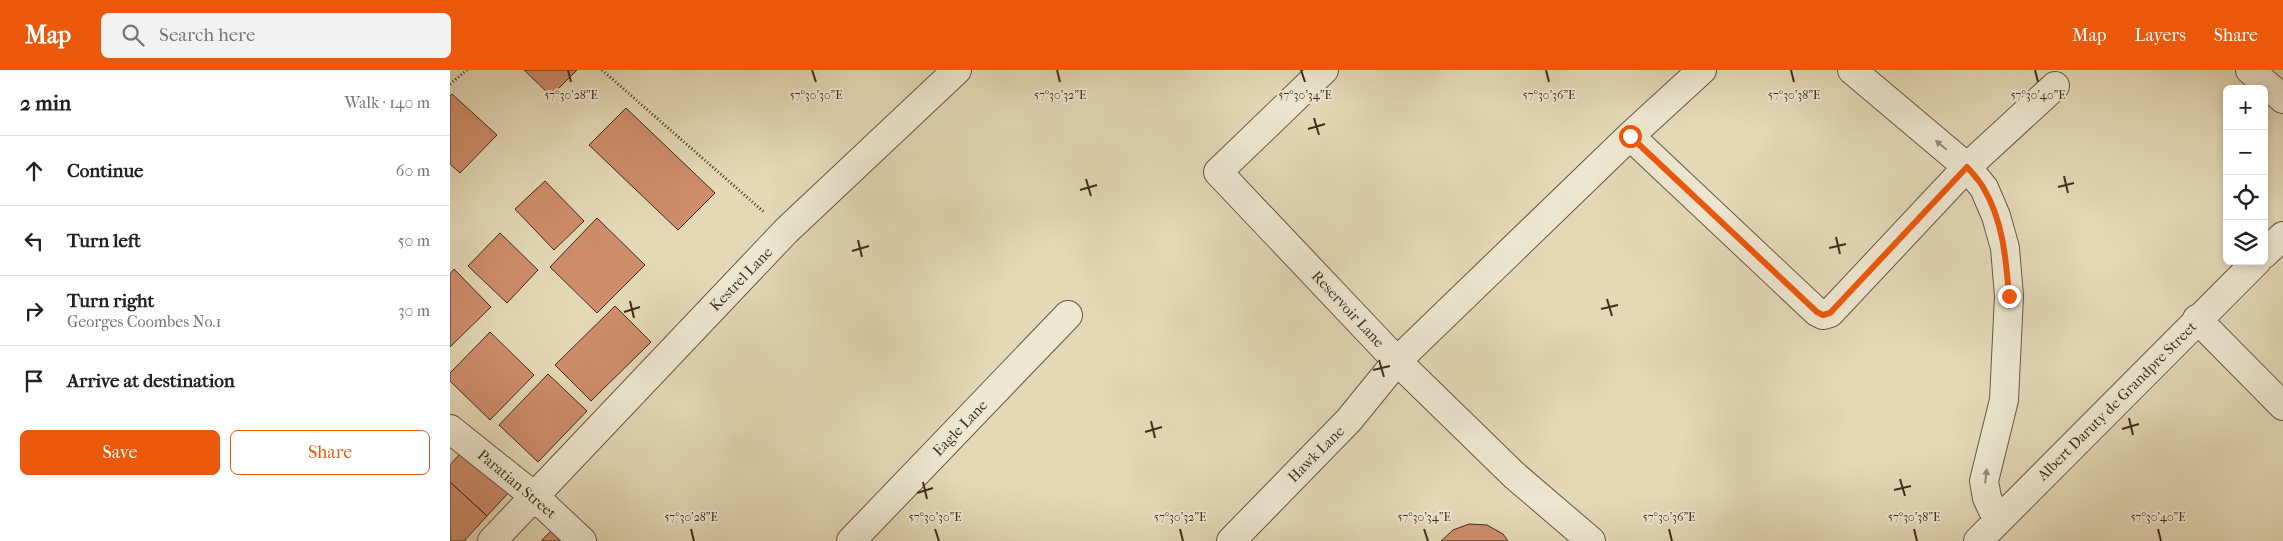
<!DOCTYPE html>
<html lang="en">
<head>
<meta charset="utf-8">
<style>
	body { margin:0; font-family:"IM FELL French Canon",serif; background:#f2f2f2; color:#202124 }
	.controls { position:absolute; right:15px; top:15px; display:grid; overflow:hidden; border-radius:8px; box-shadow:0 2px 8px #0003 }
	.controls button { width:45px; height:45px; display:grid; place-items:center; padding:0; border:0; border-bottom:1px solid #e0e0e0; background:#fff; color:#202124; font:25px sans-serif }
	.stop { position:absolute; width:15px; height:15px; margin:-11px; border:4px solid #ea580c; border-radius:50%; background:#fff }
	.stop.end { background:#ea580c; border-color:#fff; box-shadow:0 1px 5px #0008 }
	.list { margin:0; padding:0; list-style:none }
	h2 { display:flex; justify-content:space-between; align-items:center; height:65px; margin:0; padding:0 20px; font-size:21px }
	h2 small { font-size:16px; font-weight:400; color:#757577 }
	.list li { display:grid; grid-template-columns:32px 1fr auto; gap:15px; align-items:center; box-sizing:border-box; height:70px; padding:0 20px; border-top:1px solid #e0e0e0 }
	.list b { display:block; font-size:19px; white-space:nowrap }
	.list p { margin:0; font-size:16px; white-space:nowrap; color:#757577 }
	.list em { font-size:16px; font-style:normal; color:#757577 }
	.actions { display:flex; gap:10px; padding:15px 20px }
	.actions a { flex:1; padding:11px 0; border:1px solid #ea580c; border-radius:8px; text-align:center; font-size:18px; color:#ea580c }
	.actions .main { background:#ea580c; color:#fff }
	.icon { flex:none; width:28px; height:28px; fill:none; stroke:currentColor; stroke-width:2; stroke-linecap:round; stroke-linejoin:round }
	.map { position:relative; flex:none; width:1833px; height:471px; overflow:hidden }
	header { display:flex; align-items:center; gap:30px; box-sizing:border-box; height:70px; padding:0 25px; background:#ea580c; color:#fff }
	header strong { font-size:24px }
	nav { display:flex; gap:28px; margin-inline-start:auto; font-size:18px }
	.search { width:350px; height:45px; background:#f2f2f2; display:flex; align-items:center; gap:12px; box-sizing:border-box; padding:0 18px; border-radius:8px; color:#757577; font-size:19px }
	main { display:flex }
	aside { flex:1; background:#fff }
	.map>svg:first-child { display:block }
</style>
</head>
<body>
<header>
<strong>Map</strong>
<div class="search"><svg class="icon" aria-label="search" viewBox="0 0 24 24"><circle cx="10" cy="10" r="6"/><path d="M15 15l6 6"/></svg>Search here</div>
<nav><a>Map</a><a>Layers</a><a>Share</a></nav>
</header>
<main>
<aside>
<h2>2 min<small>Walk · 140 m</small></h2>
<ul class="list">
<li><svg class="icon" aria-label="ahead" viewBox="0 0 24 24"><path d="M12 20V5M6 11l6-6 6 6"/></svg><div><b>Continue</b></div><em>60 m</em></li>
<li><svg class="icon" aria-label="left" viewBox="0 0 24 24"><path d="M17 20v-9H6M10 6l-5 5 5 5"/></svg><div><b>Turn left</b></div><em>50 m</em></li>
<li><svg class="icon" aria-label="right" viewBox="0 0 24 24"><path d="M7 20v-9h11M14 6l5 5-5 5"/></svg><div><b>Turn right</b><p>Georges Coombes No.1</p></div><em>30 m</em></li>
<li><svg class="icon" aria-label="arrive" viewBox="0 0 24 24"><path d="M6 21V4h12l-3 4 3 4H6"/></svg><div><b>Arrive at destination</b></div></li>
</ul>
<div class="actions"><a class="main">Save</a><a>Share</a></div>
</aside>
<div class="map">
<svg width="1833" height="471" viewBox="0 0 1833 471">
	<rect width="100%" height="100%" fill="#e4d8b6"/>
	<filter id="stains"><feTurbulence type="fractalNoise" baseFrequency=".004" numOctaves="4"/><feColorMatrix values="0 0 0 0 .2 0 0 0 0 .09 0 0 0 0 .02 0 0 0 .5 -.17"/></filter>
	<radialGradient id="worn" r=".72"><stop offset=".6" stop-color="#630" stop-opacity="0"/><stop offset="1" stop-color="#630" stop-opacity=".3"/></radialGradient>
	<path fill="#ce8d6b" stroke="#3f2d1d" d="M 74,0 L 127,0 L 101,26 Z
		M 2,24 L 47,65 L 10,103 L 0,94 L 0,26 Z
		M 176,38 L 265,123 L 228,160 L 139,75 Z
		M 95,111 L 134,151 L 104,180 L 65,139 Z
		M 147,148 L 195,195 L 147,243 L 100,197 Z
		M 50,163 L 88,200 L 57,233 L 18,196 Z
		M 4,199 L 41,237 L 0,277 L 0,204 Z
		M 165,236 L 201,272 L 141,331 L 105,295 Z
		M 40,262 L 84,305 L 40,350 L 0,311 L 0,303 Z
		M 98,304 L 137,341 L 88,392 L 49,355 Z
		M 15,378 L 61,420 L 37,446 L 0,412 L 0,395 Z
		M 0,412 L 37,446 L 14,471 L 0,471 Z
		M 1019,454 L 1037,455 L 1053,464 L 1058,471 L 991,471 L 1003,460 Z
		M 107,455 L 124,471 L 91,471 Z"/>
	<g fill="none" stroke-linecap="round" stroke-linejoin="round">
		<g stroke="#685843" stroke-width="30">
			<path id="minor" d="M 874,0 L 768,102 L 947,291 L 1064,405 L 1141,471
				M 1402,0 L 1517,97 L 1534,118 L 1546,146 L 1555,178 L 1559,226 L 1554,330 L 1534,411 L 1537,428 L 1548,451
				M 1800,0 L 1833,29
				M 1180,66 L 1367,242 L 1373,245 L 1380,243 L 1517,97 L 1605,16
				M 1814,184 L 1833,166
				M 1747,249 L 1833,336
				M 0,359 L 84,426 L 132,471
				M 42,471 L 336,161 L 507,0
				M 401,471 L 618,245
				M 781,471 L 899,350 L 947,291 L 1180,66 L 1252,0
				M 1528,471 L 1807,191"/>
		</g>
		<path stroke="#3f2d1d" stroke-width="3" stroke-dasharray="1 2.5" stroke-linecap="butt" d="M 152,0 L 315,143
			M 0,14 L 17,0"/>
		<use href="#minor" stroke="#ede6d0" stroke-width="28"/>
	</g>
	<defs><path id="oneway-solid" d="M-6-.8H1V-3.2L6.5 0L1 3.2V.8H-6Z" transform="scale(1.25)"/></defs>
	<g fill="#968a76">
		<use href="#oneway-solid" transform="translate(1491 75) rotate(-140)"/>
		<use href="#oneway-solid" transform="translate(1536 406) rotate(-83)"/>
	</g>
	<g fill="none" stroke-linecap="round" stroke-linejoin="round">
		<path stroke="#ea580c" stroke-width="6" d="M 1180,66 L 1367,242 L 1373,245 L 1380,243 L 1517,97 C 1523,104 1530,111 1534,119 C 1553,151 1556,189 1559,226"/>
	</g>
	<path fill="none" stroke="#3f2d1d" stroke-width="2" d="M 118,0 L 121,12M 362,0 L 366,12M 607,0 L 610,12M 851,0 L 855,12M 1096,0 L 1099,12M 1341,0 L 1344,12M 1585,0 L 1588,12M 864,48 L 869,65M 858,59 L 875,54M 1614,106 L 1618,123M 636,109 L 641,126M 1608,117 L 1624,113M 630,120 L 647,115M 1386,167 L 1390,184M 408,170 L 412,187M 1379,178 L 1396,174M 402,181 L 419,176M 1157,229 L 1162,246M 180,231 L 184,248M 1151,239 L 1168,235M 174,242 L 190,237M 929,290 L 934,307M 923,300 L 940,296M 1679,348 L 1683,365M 701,351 L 705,368M 1672,359 L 1689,354M 695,362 L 712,357M 1450,409 L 1455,426M 473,412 L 477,429M 1444,420 L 1461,416M 467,423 L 483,418M 241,459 L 244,471M 485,459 L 489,471M 730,459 L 733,471M 974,459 L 978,471M 1219,459 L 1222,471M 1464,459 L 1467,471M 1708,459 L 1711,471"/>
	<g text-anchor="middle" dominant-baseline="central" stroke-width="4" stroke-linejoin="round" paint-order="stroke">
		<g font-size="15" fill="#3f2d1d" stroke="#ede6d0">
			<text transform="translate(291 209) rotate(-46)">Kestrel Lane</text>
			<text transform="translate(898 239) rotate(47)">Reservoir Lane</text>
			<text transform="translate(1667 331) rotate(-45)">Albert Daruty de Grandpre Street</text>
			<text transform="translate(510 358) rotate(-46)">Eagle Lane</text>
			<text transform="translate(866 384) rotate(-45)">Hawk Lane</text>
			<text transform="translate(67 414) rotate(40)">Paratian Street</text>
		</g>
	</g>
	<g font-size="12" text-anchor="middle" fill="#3f2d1d" stroke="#ede6d0" stroke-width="4" stroke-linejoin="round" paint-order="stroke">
		<text x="121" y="29">57°30'28"E</text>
		<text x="366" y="29">57°30'30"E</text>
		<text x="610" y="29">57°30'32"E</text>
		<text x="855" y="29">57°30'34"E</text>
		<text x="1099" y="29">57°30'36"E</text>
		<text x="1344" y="29">57°30'38"E</text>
		<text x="1588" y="29">57°30'40"E</text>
		<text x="241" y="451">57°30'28"E</text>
		<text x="485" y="451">57°30'30"E</text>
		<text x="730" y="451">57°30'32"E</text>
		<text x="974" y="451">57°30'34"E</text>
		<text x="1219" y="451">57°30'36"E</text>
		<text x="1464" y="451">57°30'38"E</text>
		<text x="1708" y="451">57°30'40"E</text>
	</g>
	<rect width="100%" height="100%" filter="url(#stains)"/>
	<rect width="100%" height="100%" fill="url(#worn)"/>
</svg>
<div class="controls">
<button>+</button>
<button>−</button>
<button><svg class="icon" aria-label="locate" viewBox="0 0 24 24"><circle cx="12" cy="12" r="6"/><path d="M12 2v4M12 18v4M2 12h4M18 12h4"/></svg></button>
<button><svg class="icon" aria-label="layers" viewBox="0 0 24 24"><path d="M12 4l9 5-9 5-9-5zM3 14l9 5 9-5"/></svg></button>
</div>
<div class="stop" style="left:1180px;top:66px"></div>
<div class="stop end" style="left:1559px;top:226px"></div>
</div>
</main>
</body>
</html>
